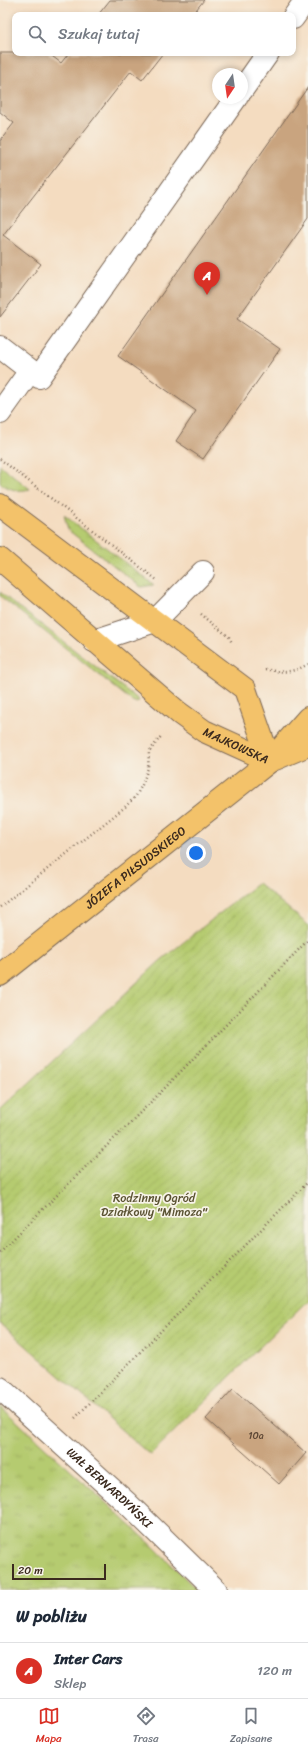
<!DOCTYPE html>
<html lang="pl">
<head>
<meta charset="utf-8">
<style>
	body { margin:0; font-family:Sriracha,sans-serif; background:#f6f6f7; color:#1f2937 }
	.compass { position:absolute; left:212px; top:68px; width:36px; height:36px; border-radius:50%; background:#fff; box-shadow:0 2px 6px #0003; rotate:193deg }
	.scale { position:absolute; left:12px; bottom:10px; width:94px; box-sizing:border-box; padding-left:4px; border:2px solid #3b2a1e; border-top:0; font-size:11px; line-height:14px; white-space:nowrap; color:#3b2a1e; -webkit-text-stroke:3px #f7f3e8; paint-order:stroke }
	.you { position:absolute; left:196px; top:853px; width:14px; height:14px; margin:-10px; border:3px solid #fff; border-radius:50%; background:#1a73e8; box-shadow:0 0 0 6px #1a73e833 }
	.badge { display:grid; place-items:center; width:26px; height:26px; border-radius:50%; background:#d93025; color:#fff; font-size:13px; font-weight:700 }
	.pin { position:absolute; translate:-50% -33px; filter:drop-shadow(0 1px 2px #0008) }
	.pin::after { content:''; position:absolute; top:21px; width:14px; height:12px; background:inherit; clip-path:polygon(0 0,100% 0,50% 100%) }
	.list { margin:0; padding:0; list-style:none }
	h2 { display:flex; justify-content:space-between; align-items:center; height:52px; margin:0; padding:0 16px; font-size:17px }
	h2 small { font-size:13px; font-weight:400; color:#747a83 }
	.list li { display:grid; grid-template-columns:26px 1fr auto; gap:12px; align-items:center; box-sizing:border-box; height:56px; padding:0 16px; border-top:1px solid #e0e1e3 }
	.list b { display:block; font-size:15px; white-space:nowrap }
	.list p { margin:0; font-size:13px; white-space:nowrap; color:#747a83 }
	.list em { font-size:13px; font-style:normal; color:#747a83 }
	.icon { flex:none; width:22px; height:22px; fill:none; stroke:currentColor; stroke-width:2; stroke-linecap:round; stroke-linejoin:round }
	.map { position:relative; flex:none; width:308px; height:1590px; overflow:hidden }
	.search { position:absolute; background:#fff; box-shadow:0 2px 6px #0003; left:12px; right:12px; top:12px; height:44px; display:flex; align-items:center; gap:10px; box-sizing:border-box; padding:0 14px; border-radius:8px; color:#747a83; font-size:15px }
	.sheet { height:108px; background:#fff }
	nav { display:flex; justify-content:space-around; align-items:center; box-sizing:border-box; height:56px; border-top:1px solid #e0e1e3; background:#fff; font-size:11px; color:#747a83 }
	nav a { display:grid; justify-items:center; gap:2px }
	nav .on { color:#d93025 }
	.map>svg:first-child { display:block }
</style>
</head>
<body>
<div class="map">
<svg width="308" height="1590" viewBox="0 0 308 1590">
	<defs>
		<pattern id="grass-tufts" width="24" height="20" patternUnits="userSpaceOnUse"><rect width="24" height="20" fill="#b5cb6f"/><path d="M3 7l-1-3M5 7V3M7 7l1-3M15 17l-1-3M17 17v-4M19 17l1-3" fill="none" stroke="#9dae60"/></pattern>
		<pattern id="garden-furrows" width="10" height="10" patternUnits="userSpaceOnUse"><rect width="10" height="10" fill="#b5cb6f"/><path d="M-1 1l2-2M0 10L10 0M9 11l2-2" fill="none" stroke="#9dae60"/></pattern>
	</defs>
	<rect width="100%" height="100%" fill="#f7f3e8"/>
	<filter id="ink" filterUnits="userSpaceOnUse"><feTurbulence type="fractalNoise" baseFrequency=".025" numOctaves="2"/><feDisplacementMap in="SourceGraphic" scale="8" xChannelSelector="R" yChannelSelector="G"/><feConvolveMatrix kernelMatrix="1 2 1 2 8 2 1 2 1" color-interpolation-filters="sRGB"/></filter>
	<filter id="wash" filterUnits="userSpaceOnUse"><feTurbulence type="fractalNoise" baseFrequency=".012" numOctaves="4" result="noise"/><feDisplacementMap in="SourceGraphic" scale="16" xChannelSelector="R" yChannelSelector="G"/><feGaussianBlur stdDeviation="0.9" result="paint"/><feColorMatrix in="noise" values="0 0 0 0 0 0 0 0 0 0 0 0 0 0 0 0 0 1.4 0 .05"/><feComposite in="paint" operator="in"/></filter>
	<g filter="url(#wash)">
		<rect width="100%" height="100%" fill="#f4dcc0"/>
		<path fill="url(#grass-tufts)" stroke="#787a46" d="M 0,465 L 30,489 C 17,492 11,490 0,483 Z
			M 64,515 L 154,585 L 141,587 L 68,530 Z
			M 0,592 L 12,602 L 139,700 L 137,703 L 132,701 L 0,596 Z
			M 0,1406 L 153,1546 L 197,1590 L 0,1590 Z"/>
		<path fill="url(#garden-furrows)" stroke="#787a46" d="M 258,883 L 308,925 L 308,1300 L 150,1455 L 0,1323 L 0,1110 L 160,961 Z"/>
		<g id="blocks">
			<path fill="#c9a47f" d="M 110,0 L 204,0 L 192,15 L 98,15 Z
				M 0,53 L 48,53 L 61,63 L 69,53 L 163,53 L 142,80 L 131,71 L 3,235 L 41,264 L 0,317 L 0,141 L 14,123 L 0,112 Z
				M 308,87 L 308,219 L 237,319 L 280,349 L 203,459 L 176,441 L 196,411 L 118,356 Z
				M 233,1389 L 306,1453 L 279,1484 L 206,1419 Z"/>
		</g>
	</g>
	<g filter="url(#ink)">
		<use href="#blocks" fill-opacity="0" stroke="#7c6857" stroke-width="1"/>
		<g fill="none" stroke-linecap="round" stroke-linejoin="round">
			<g stroke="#7c6857" stroke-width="24">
				<g id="minor">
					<path d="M 293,18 L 306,0"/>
					<path d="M 242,90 L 268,53"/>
					<path d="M 0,347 L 39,377 L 236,98"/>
					<path d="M 0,413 L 30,371"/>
					<path d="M 94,641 L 155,621 L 203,572"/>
					<path id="s1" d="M 0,1388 L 128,1504 L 216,1590"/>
				</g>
			</g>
			<g stroke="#7c6857" stroke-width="24">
				<g id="major">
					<path d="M 0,505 L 245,689 L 270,761"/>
					<path id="s2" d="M 0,559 L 179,713 L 204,731 L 270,761"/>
					<path d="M 275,759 L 308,745"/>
					<path id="s3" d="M 0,975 L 270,761 L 308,718"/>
				</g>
			</g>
			<path stroke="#7c6857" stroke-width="2.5" stroke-dasharray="1 3" stroke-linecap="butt" d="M 0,459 L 157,580
				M 201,614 L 229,637 L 232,643
				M 265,669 C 281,673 293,673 308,664
				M 0,907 L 125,807 L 136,796 L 143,783 L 148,768 L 149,752 L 162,735
				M 0,1252 L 162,1091 L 308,940
				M 75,1418 L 308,1182"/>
			<use href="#minor" stroke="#fff" stroke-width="22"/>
			<use href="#major" stroke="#f3c26a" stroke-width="22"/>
		</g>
	</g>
	<g text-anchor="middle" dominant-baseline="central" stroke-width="3.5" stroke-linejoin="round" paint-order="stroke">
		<g font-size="10" fill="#5e4836">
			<text x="256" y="1436">10a</text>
		</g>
		<g font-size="12" fill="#3b2a1e" stroke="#f7f3e8">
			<text stroke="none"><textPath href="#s2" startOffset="302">MAJKOWSKA</textPath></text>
			<text stroke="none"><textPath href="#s3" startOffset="173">JÓZEFA PIŁSUDSKIEGO</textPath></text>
			<text stroke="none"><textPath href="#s1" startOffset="148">WAŁ BERNARDYŃSKI</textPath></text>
		</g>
		<g font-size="12" fill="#5a5232" stroke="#f7f3e8">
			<text x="154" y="1198">Rodzinny Ogród<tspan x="154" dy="14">Działkowy "Mimoza"</tspan></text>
		</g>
	</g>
</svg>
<svg class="compass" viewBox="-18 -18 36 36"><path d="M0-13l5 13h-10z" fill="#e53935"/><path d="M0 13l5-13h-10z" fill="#747a83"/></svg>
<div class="scale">20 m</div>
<div class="you"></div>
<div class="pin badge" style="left:207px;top:295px">A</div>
<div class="search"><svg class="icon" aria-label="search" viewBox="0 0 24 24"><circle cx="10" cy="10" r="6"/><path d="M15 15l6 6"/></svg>Szukaj tutaj</div>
</div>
<section class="sheet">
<h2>W pobliżu<small></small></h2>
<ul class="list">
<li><span class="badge">A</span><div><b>Inter Cars</b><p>Sklep</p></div><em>120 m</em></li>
</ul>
</section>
<nav>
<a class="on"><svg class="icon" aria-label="map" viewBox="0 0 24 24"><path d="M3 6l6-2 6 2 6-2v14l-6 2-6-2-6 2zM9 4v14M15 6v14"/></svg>Mapa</a>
<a><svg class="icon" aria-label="directions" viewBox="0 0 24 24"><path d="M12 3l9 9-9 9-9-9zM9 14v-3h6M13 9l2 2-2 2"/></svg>Trasa</a>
<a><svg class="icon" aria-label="saved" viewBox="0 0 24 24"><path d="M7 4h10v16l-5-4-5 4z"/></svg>Zapisane</a>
</nav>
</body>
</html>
